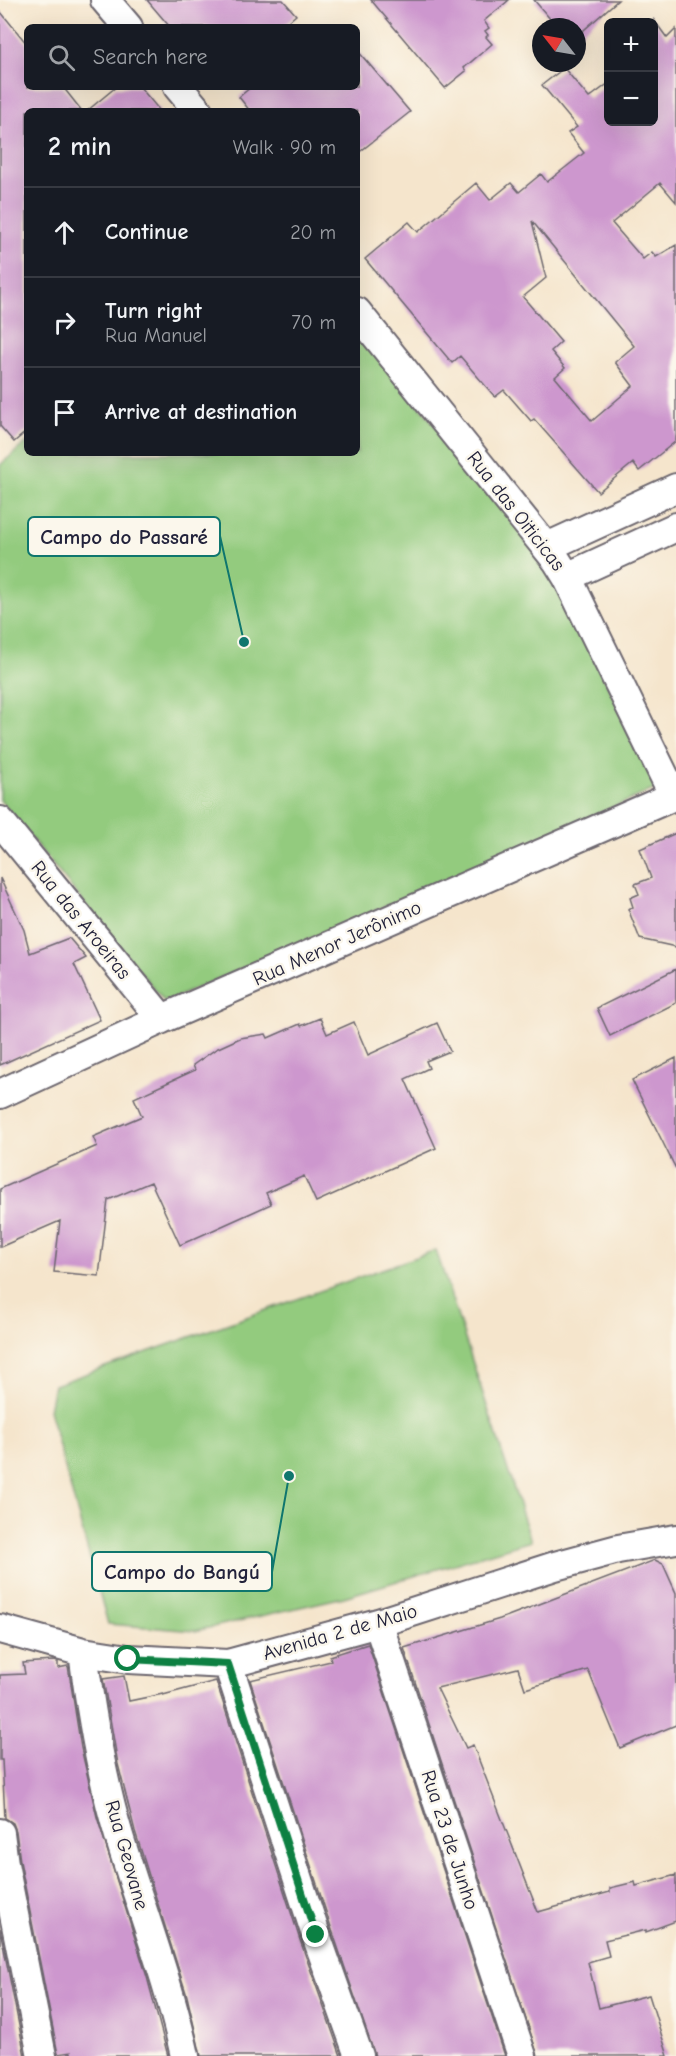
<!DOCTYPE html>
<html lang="en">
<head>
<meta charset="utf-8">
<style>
	body { margin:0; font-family:"Comic Neue",sans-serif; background:#242831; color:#f1f3f6 }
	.controls { position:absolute; right:18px; top:18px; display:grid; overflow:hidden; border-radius:9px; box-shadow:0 6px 24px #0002 }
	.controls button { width:54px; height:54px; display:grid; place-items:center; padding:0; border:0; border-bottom:2px solid #363941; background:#171b24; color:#f1f3f6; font:30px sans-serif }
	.compass { position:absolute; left:532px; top:18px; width:54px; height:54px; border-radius:50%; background:#171b24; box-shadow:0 6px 24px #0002; rotate:301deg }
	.stop { position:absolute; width:18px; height:18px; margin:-14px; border:4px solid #0b8043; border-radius:50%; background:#fff }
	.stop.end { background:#0b8043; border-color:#fff; box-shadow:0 2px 6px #0008 }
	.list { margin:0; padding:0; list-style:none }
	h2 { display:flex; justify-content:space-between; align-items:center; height:78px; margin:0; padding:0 24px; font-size:26px }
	h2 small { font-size:20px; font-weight:400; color:#9ea1a6 }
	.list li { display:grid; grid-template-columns:39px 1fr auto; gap:18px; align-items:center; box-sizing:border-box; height:90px; padding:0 24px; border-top:2px solid #363941 }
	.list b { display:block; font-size:22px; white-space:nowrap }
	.list p { margin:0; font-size:20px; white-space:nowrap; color:#9ea1a6 }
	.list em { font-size:20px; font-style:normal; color:#9ea1a6 }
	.icon { flex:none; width:33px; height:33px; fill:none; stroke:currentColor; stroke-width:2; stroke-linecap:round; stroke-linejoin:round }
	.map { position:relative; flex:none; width:676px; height:2056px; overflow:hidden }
	.search { position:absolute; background:#171b24; box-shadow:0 6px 24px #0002; left:24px; top:24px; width:336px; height:66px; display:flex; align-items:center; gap:15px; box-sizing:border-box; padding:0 21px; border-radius:9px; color:#9ea1a6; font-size:22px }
	.panel { position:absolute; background:#171b24; box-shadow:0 6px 24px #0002; left:24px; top:108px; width:336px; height:348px; border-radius:9px }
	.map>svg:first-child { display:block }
</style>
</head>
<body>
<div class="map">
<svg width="676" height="2056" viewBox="0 0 676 2056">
	<rect width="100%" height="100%" fill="#fbf7ec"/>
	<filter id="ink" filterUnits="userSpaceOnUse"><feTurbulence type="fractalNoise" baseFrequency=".0167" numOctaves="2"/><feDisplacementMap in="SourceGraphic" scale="12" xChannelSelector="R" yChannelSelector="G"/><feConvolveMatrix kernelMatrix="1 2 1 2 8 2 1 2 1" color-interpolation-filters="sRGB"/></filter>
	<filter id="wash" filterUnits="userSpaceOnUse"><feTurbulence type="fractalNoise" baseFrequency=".008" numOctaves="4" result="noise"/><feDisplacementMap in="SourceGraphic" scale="24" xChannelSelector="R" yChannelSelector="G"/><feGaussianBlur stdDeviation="1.35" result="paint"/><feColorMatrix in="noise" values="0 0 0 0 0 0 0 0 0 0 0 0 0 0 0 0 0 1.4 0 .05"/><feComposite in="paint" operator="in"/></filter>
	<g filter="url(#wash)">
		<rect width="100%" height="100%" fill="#f5e5cc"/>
		<path fill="#93cb7e" stroke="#5a765c" stroke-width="1.5" d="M 357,329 L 542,556 L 660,787 L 165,1002 L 0,800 L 0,465 L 27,442 L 27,453 L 357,453 Z
			M 436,1250 L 531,1541 L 344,1597 L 195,1631 L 108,1624 L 49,1410 L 54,1385 Z"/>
		<g id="blocks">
			<path fill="#cd97ce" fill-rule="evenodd" d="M 147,0 L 283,0 L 296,15 L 282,27 L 170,27 Z
				M 371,0 L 509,0 L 484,21 L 489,28 L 485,31 L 488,35 L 486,37 L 492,44 L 464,68 L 466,71 L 445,88 Z
				M 534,0 L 618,0 L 577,36 L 577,27 L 557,27 Z
				M 0,11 L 27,44 L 27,87 L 63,87 L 82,111 L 27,111 L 27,431 L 14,442 L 0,426 Z
				M 654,20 L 667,38 L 676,29 L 676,202 L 660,183 L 612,223 L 643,259 L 652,252 L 656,257 L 676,245 L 676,441 L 639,471 L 633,463 L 598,492 L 534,419 L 531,421 L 504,390 L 495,397 L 460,356 L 452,363 L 365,259 L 409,222 L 418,232 L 476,183 L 490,200 L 511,183 L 519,192 L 541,174 L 547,182 L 584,153 L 568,133 L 577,127 L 542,85 L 564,68 L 589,98 L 609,83 L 609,122 L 654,122 ZM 532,221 L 634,346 L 615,362 L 633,386 L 592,421 L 555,377 L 565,368 L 551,351 L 561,342 L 523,297 L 546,278 Z
				M 357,50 L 410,112 L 357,154 L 357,111 L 250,111 L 239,97 L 251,87 L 357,87 Z
				M 116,87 L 140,87 L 160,111 L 87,111 Z
				M 676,833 L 676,947 L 640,939 L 628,909 L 633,907 L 630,898 L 639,894 L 635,884 L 651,878 L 640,849 Z
				M 0,878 L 24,930 L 30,953 L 69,938 L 86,958 L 74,964 L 100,1020 L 0,1065 Z
				M 676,969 L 676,1003 L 610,1036 L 597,1008 Z
				M 320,1018 L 327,1034 L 354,1022 L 368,1055 L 437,1023 L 450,1051 L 426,1061 L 429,1068 L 405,1079 L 436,1148 L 316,1202 L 304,1176 L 266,1193 L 271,1204 L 180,1245 L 151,1182 L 108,1200 L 99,1276 L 54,1272 L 60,1221 L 0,1247 L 0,1189 L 97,1146 L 93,1137 L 142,1116 L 134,1098 L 195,1070 L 193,1065 L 216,1049 L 240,1038 L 266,1034 L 268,1038 L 300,1024 L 301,1026 Z
				M 676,1058 L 676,1169 L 632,1080 Z
				M 655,1560 L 663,1564 L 676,1593 L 676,1725 L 620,1748 L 588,1670 L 525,1689 L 518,1668 L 437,1688 L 466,1748 L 473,1745 L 538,1912 L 610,1892 L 610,1888 L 635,1882 L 636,1886 L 676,1875 L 676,1921 L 646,1932 L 646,1930 L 605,1940 L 609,1956 L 588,1962 L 599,2008 L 649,1995 L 668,2056 L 538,2056 L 404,1648 L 500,1619 Z
				M 368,1644 L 505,2056 L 375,2056 L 332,1930 L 250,1680 L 331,1661 L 330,1656 Z
				M 53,1661 L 58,1662 L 58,1668 L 68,1666 L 81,1748 L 97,1817 L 147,1977 L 168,2056 L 71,2056 L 71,2052 L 58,2054 L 20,1861 L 16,1831 L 13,1823 L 5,1818 L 2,1760 L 0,1760 L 0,1675 L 25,1674 L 23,1663 Z
				M 124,1676 L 129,1701 L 163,1694 L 163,1695 L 216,1681 L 300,1940 L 341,2056 L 201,2056 L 187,1996 L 135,1831 L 118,1764 L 103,1679 Z
				M 0,1929 L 25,2056 L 0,2056 Z"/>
		</g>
	</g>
	<g filter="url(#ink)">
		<use href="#blocks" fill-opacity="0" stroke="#6c666e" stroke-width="1.5"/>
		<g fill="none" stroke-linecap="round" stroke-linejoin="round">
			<g stroke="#6c666e" stroke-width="32">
				<path id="minor" d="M 105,0 L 128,27
					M 178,87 L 198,111
					M 357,312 L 557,561 L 567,577 L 674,796
					M 547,547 L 676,488
					M 567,577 L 676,527
					M 0,821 L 162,1019
					M 0,1094 L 162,1019 L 676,795
					M 378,1623 L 522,2056
					M 0,1629 L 83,1652 L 128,1659 L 228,1664 L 378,1623 L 555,1566 L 618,1549 L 676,1539
					M 83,1652 C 91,1714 101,1776 119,1836 C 141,1909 169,1981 185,2056
					M 228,1664 L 316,1935 L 359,2056
					M 0,1833 L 4,1864 L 42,2056"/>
			</g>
			<use href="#minor" stroke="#fff" stroke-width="28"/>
		</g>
	</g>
	<g fill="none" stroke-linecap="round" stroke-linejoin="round" filter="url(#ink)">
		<path stroke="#0b8043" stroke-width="8" d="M 128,1659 L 228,1664 L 316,1935"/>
	</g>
	<g text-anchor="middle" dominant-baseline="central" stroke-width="5" stroke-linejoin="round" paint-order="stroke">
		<g font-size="20" fill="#22223b" stroke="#fbf7ec">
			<text transform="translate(516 511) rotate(52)">Rua das Oiticicas</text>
			<text transform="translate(81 920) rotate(51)">Rua das Aroeiras</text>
			<text transform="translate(337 943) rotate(-24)">Rua Menor Jerônimo</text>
			<text transform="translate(340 1632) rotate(-16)">Avenida 2 de Maio</text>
			<text transform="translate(450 1840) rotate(72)">Rua 23 de Junho</text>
			<text transform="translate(127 1855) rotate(74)">Rua Geovane</text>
		</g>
	</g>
	<path fill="none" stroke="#0f766e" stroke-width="2" d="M244 642L220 536M289 1476L272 1572"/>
	<g fill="#0f766e" stroke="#fbf7ec" stroke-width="2">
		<circle cx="244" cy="642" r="6"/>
		<circle cx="289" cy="1476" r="6"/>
	</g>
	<g fill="#fbf7ec" stroke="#0f766e" stroke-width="2">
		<rect x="28" y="517" width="192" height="39" rx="6"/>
		<rect x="92" y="1552" width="180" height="39" rx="6"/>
	</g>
	<g font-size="21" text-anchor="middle" font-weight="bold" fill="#22223b">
		<text x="124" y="544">Campo do Passaré</text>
		<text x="182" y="1579">Campo do Bangú</text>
	</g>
</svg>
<div class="controls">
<button>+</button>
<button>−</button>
</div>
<svg class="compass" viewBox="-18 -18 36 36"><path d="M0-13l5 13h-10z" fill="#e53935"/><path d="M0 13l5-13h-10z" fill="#9ea1a6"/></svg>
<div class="stop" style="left:128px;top:1659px"></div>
<div class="stop end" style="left:316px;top:1935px"></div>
<div class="search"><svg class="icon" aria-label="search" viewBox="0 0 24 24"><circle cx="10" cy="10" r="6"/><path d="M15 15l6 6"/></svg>Search here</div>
<section class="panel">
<h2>2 min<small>Walk · 90 m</small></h2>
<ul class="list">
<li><svg class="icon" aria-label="ahead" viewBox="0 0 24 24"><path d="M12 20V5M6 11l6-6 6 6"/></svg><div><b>Continue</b></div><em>20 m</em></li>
<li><svg class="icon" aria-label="right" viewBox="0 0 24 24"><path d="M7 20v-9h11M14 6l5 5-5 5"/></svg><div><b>Turn right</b><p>Rua Manuel</p></div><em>70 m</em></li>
<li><svg class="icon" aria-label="arrive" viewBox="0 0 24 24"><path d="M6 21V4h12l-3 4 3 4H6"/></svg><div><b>Arrive at destination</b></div></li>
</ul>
</section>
</div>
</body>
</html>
